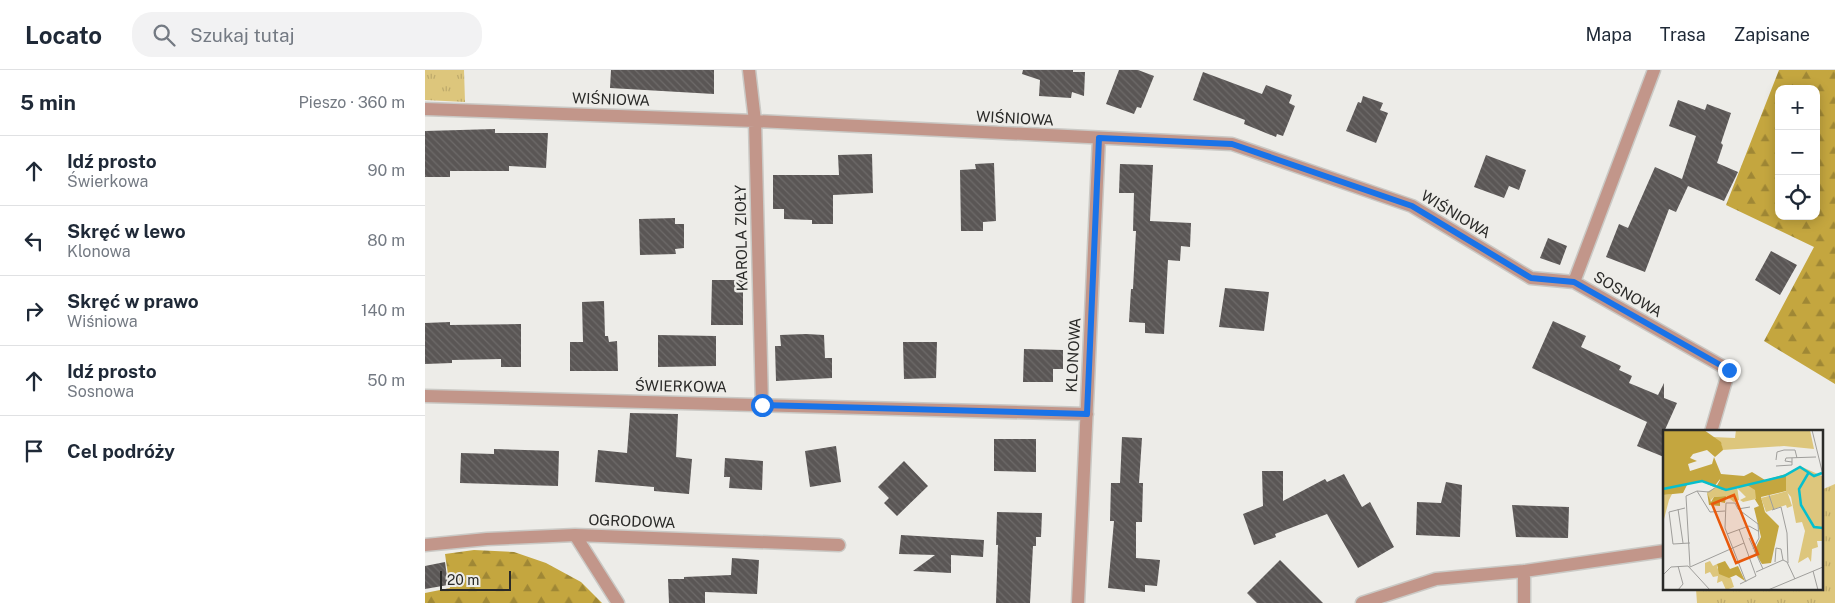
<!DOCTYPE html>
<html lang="pl">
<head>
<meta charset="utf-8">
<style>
	body { margin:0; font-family:"Public Sans",sans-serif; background:#f2f2f3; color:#1f2937 }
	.controls { position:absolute; right:15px; top:15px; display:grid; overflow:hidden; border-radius:10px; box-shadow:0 2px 12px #0003 }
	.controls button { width:45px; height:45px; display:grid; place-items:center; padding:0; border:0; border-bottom:1px solid #e0e1e3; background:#fff; color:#1f2937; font:25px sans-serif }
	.scale { position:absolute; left:15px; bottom:12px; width:71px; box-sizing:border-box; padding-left:5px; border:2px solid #2a2a28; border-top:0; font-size:14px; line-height:18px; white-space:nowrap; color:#2a2a28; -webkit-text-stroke:4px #edece8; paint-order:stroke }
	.stop { position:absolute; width:15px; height:15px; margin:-11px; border:4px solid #1a73e8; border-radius:50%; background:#fff }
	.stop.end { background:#1a73e8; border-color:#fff; box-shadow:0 1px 5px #0008 }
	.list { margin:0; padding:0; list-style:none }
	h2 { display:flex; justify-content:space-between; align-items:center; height:65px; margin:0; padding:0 20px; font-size:21px }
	h2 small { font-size:16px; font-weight:400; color:#747a83 }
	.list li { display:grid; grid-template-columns:32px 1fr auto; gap:15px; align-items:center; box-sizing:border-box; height:70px; padding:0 20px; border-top:1px solid #e0e1e3 }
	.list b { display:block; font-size:19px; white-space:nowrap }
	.list p { margin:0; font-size:16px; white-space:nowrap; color:#747a83 }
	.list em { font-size:16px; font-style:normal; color:#747a83 }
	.icon { flex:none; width:28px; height:28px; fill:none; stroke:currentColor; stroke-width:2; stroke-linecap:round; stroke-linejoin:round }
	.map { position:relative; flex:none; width:1410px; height:533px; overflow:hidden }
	header { display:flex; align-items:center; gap:30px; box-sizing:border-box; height:70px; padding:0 25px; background:#fff; border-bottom:1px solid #e0e1e3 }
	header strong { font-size:24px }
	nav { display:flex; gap:28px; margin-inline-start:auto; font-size:18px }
	.search { width:350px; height:45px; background:#f2f2f3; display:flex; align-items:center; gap:12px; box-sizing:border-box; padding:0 18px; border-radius:20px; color:#747a83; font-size:19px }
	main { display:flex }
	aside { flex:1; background:#fff }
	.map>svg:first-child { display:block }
</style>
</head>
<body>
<header>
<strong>Locato</strong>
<div class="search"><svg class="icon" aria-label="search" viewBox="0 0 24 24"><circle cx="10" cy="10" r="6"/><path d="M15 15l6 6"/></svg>Szukaj tutaj</div>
<nav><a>Mapa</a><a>Trasa</a><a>Zapisane</a></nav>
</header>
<main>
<aside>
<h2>5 min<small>Pieszo · 360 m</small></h2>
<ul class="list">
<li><svg class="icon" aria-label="ahead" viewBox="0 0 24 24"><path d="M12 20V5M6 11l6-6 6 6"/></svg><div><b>Idź prosto</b><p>Świerkowa</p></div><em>90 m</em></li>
<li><svg class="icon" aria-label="left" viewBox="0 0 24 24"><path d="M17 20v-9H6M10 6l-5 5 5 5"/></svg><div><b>Skręć w lewo</b><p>Klonowa</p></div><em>80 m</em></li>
<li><svg class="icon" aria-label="right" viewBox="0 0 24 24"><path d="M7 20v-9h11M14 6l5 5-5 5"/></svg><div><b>Skręć w prawo</b><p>Wiśniowa</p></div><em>140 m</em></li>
<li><svg class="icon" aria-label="ahead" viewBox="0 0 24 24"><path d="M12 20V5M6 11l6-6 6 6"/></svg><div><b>Idź prosto</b><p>Sosnowa</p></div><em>50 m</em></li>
<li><svg class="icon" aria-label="arrive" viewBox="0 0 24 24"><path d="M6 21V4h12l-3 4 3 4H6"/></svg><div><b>Cel podróży</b></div></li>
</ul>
</aside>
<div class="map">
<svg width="1410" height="533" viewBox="0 0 1410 533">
	<defs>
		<pattern id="grass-tufts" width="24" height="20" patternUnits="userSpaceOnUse" patternTransform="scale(1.25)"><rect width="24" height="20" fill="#ddc67c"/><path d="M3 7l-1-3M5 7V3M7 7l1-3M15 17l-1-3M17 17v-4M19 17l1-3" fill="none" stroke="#beaa6b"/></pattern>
		<pattern id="forest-firs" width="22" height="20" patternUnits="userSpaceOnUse" patternTransform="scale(1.25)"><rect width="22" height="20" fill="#c4a63f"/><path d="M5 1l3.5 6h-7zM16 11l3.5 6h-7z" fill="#9f8735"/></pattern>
		<pattern id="building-back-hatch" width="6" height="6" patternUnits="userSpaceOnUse" patternTransform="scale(1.25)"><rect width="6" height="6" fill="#5a5655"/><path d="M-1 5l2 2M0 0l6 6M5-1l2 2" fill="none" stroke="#6e6b6a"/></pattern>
	</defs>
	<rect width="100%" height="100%" fill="#edece8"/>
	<path fill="url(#grass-tufts)" d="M 0,0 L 39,0 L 40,32 L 0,30 Z
		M 1410,414 L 1410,533 L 1272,533 L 1271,519 L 1396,519 L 1396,420 Z"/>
	<path fill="url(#forest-firs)" fill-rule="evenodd" d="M 1354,0 L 1410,0 L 1410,314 L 1339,271 L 1389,177 L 1301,135 ZM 1354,19 L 1391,19 L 1391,146 L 1354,146 Z
		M 49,480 L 89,482 L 121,493 L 156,512 L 177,533 L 0,533 L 0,523 L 25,518 L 20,484 Z"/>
	<path fill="url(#building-back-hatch)" d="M 186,0 L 289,0 L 289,24 L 185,18 Z
		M 598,0 L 648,0 L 648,2 L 660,2 L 659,26 L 647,22 L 646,28 L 614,26 L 615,10 L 597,4 Z
		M 694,0 L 713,0 L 729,6 L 716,38 L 712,37 L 709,44 L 681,34 Z
		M 778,2 L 837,24 L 841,15 L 867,25 L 864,33 L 870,36 L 858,66 L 852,64 L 851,67 L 819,54 L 820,50 L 768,30 Z
		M 938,26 L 958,33 L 955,40 L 963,43 L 951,73 L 921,61 L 933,32 L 936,33 Z
		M 1253,30 L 1280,40 L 1282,34 L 1306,43 L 1296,73 L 1298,75 L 1292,93 L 1313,102 L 1299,131 L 1263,116 L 1251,142 L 1244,139 L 1220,202 L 1181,187 L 1194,154 L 1203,158 L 1230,97 L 1257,109 L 1271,66 L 1244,56 Z
		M 70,59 L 70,63 L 123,63 L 121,98 L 84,96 L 84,101 L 25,101 L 25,107 L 0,107 L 0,61 Z
		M 447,84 L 448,123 L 408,125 L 408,154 L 387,154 L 387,150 L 359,149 L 359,139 L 348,139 L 348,105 L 414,105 L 413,85 Z
		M 1061,85 L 1101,100 L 1094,120 L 1084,116 L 1079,128 L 1049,117 Z
		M 569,93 L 571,151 L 558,152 L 558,161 L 536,161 L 535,100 L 551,99 L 550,94 Z
		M 695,94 L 728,95 L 725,151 L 766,153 L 765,177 L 756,176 L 755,191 L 743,190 L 739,264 L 720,263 L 720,253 L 704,252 L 706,219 L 708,219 L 711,161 L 708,161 L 709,123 L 694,123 Z
		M 250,148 L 250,154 L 259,154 L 259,178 L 250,179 L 251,184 L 215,185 L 214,149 Z
		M 1123,168 L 1142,176 L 1135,195 L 1115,188 Z
		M 1346,181 L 1372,195 L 1355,225 L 1330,210 Z
		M 287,210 L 318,210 L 318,255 L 286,255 Z
		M 800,218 L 844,222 L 839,261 L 794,257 Z
		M 179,231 L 180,266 L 183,266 L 184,272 L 192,271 L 193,301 L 145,301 L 145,272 L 158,272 L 157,232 Z
		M 1128,251 L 1161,266 L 1156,277 L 1196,296 L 1194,300 L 1207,306 L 1204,313 L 1233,325 L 1239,313 L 1239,328 L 1252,333 L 1239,362 L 1239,387 L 1212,376 L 1222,352 L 1107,298 Z
		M 25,252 L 25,255 L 96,254 L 96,297 L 76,297 L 76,289 L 27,290 L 27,293 L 0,294 L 0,253 Z
		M 381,264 L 399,265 L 400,288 L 407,288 L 407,308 L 351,311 L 350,276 L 356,276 L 355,265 Z
		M 233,265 L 291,266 L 291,296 L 233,297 Z
		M 478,272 L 512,272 L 511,308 L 479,309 Z
		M 599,279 L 638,280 L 638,299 L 628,299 L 628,312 L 598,312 Z
		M 205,343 L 253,344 L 251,387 L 267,389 L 264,424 L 229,421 L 229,417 L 170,412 L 173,380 L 202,383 Z
		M 697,367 L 717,368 L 714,413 L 718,413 L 717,452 L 711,452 L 711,488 L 735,490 L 732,516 L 720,515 L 720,522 L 683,518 L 689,451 L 685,451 L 686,413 L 695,413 Z
		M 569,369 L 611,369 L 611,402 L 569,401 Z
		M 411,376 L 416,412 L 385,417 L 380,381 Z
		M 69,379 L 134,381 L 133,416 L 35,413 L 36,383 L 69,384 Z
		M 300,388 L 338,391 L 337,420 L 304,418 L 305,407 L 299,407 Z
		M 479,391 L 503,416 L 472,446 L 459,433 L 464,428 L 453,417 Z
		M 837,401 L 858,401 L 858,431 L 900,409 L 902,412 L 919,404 L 937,437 L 945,432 L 969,477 L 933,498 L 902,444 L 850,464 L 851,467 L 829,475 L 818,444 L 838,436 Z
		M 1021,412 L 1037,415 L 1035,467 L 991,465 L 992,432 L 1016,433 Z
		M 1087,435 L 1144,437 L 1143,468 L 1091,467 Z
		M 572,442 L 617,443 L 616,467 L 611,467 L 611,476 L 608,476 L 605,533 L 571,533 L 573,475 L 571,475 Z
		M 476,465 L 559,470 L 558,487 L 526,485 L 526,503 L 488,501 L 510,485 L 474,484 Z
		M 307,488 L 334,490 L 332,524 L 280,522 L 280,533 L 244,533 L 243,509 L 259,509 L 259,507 L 306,505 Z
		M 855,490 L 898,533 L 832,533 L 822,523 Z
		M 20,492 L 23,515 L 0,519 L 0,496 Z"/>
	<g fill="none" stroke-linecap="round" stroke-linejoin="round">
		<g stroke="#cac9c5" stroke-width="15">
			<path id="minor" d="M 324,0 L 330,51 L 337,335
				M 0,39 L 330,51 L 807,74 L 987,136 L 1106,208 L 1149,212 L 1304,300 L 1286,362
				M 1149,212 L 1229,0
				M 0,326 L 662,344
				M 150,465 L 193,533
				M 0,475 L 62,469 L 150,465 L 414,475
				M 1099,501 L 1239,481
				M 653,533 L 674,68
				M 937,533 L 1011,509 L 1099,501 L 1099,533"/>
		</g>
		<use href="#minor" stroke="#c2968a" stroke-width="12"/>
	</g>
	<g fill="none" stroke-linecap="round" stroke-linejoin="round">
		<path stroke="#1a73e8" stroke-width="6" d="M 337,335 L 662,344 L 674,68 L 807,74 L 987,136 L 1106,208 L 1149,212 L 1304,300"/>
	</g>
	<g text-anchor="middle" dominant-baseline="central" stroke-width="5" stroke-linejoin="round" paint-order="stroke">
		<g font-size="15" fill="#2a2a28" stroke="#edece8">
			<text transform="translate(186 29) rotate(2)">WIŚNIOWA</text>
			<text transform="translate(590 48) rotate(3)">WIŚNIOWA</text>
			<text transform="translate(1031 144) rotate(31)">WIŚNIOWA</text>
			<text transform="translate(316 168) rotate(-91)">KAROLA ZIOŁY</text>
			<text transform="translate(1203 224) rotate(30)">SOSNOWA</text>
			<text transform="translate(648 285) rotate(-87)">KLONOWA</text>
			<text transform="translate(256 316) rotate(1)">ŚWIERKOWA</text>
			<text transform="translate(207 451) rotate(2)">OGRODOWA</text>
		</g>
	</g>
	<g transform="translate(1238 360)">
		<rect width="160" height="160" fill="#edece8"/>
		<path d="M 73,0 L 147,0 L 151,19 L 121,16 L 59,20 L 59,15 L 50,7 L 72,8 ZM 74,56 L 76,70 L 71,72 L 63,66 L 51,67 L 47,71 L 44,62 L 53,57 L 59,60 ZM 9,64 L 6,70 L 0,93 L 0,65 ZM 47,131 L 50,136 L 54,134 L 54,138 L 68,148 L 71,157 L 63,160 L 59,151 L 54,153 L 55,146 L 50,147 L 47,142 L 42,144 L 42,133 Z" fill="#ddc67c"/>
		<path d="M 0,0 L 41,0 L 58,12 L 60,20 L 52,27 L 44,20 L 30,24 L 27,28 L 34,31 L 25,34 L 27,41 L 49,34 L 51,27 L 58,44 L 81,46 L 89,42 L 102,50 L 123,44 L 123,61 L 98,67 L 102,82 L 116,96 L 108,133 L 99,134 L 91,121 L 98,107 L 91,78 L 96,76 L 83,55 L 59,60 L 53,57 L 57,50 L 55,45 L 57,49 L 51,57 L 40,52 L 25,53 L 20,63 L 0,65 ZM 44,62 L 48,72 L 51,67 L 63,66 L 62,73 L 57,72 L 57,76 L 46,75 ZM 62,131 L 67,139 L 75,136 L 82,151 L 73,145 L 66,148 L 56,144 L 54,134 Z" fill="#c4a63f"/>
		<path d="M 124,61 L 129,76 L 124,78 L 123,75 L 103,82 L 98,68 Z" fill="#ddc67c"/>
		<path d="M 137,36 L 159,46 L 160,111 L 154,111 L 155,117 L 149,119 L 148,132 L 145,127 L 135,133 L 142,101 L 139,92 L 133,93 L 128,67 L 123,61 L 123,44 Z" fill="#ddc67c"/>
		<path d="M 84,55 L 92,60 L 93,69 L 80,72 L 77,70 L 83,67 L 74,58 Z" fill="#ddc67c"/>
		<path fill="none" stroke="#06bfcd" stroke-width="2.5" d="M 146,42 L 136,59 L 138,75 L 151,97 L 160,98M 0,59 L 39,51 L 63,60 L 121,46 L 137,37 L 151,46 L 159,43"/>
		<path fill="none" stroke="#9f9e9b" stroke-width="1" d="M 149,0 L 160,45M 129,28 L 129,32 L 122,31 L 123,28 L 153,27M 113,30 L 114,22 L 121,20 L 132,20 L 134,28M 113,36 L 129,35 L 129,32M 53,57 L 46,62 L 34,61 L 23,66 L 27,137 L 81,113M 34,61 L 47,82 L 62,81M 106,65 L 111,80M 87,77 L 75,79 L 95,94 L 96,108 L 90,119M 22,78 L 6,82 L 10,114 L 27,113M 15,79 L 20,113M 75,79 L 72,73 L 63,73 L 62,98 L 83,152M 109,80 L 118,77 L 124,103 L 125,133M 76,99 L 93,146 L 77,154M 64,104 L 86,96 L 95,101M 86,108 L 100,139M 112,132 L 113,118 L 118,119 L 120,130M 15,136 L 20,154 L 15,160M 150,141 L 155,160M 93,142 L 120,130 L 124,132 L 132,149M 0,145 L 8,137 L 25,136 L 47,160M 105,160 L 160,137"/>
		<path fill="#e8590c" fill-opacity="0.15" stroke="#e8590c" stroke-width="2.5" d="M 71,65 L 95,124 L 73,133 L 49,74 Z"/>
		<rect width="160" height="160" fill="none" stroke="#2a2a28" stroke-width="2.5"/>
	</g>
</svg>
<div class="controls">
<button>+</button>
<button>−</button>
<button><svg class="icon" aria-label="locate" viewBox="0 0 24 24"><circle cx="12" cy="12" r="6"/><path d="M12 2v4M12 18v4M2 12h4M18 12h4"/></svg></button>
</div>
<div class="scale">20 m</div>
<div class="stop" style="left:337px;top:335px"></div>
<div class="stop end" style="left:1304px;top:300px"></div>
</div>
</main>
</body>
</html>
